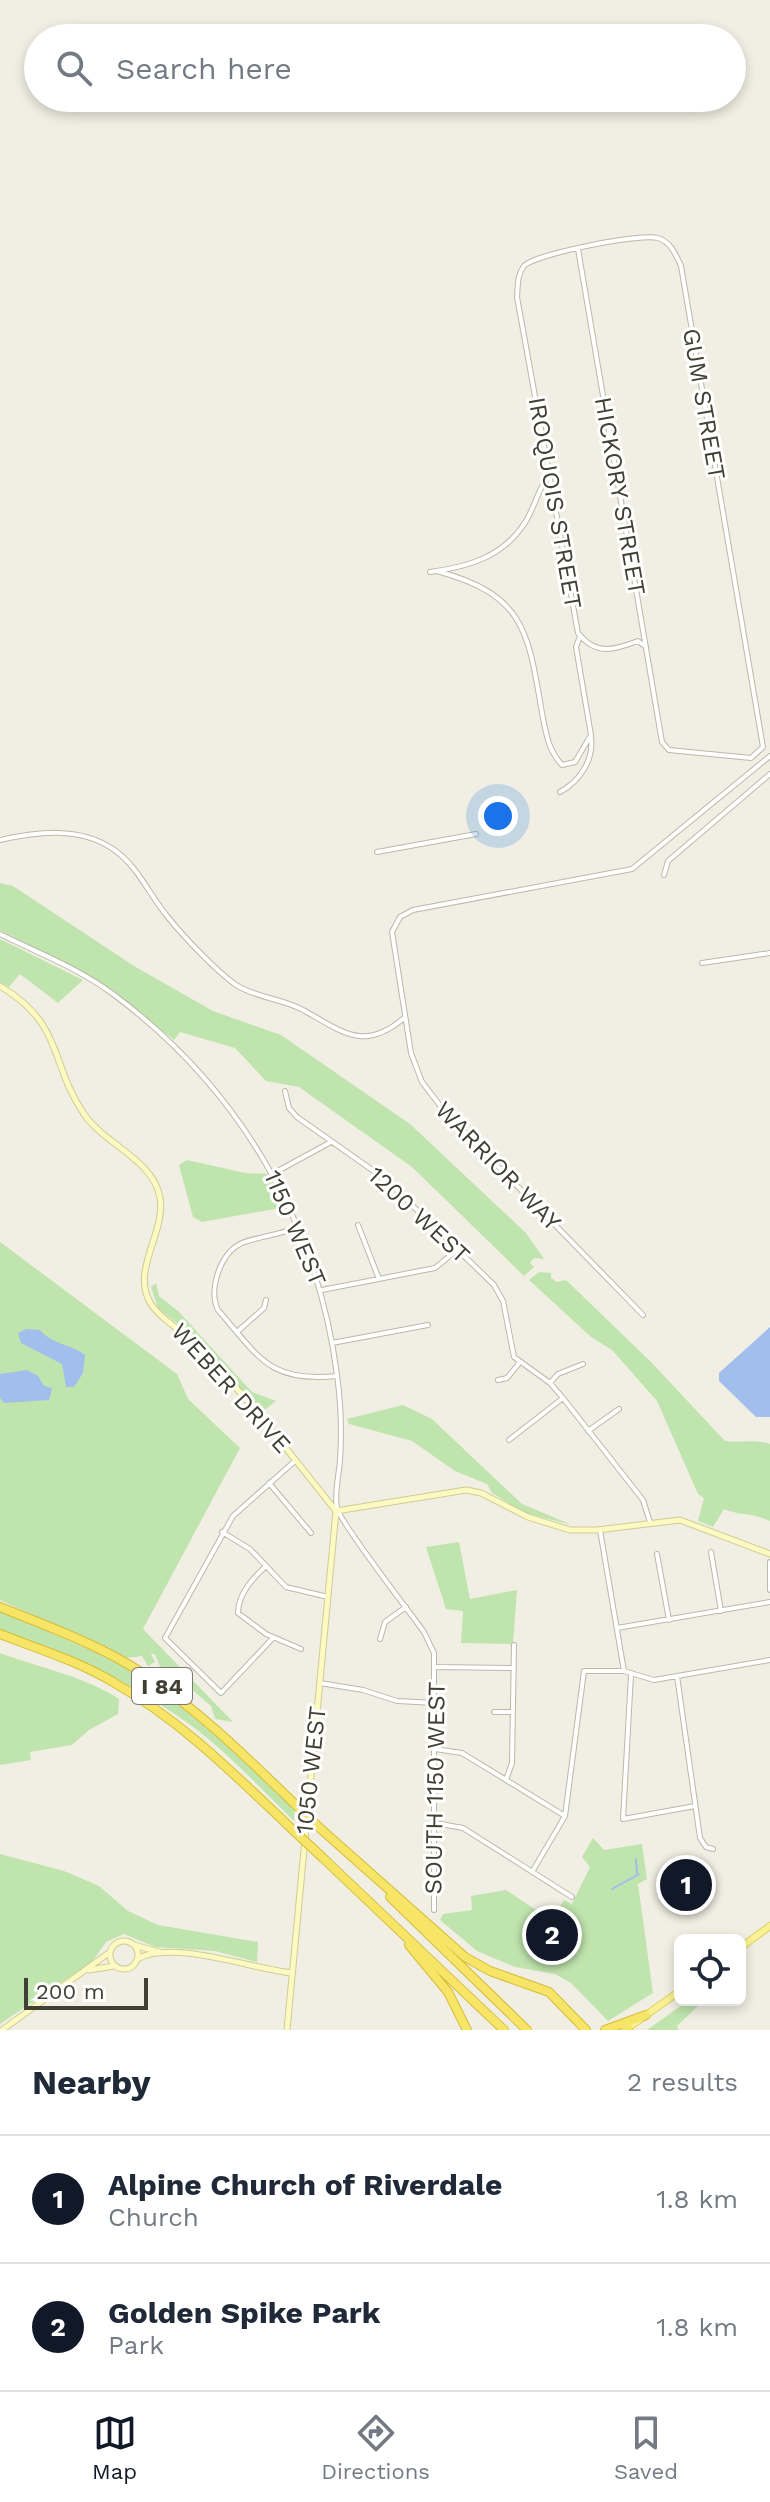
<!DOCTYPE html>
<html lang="en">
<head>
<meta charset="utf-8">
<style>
	body { margin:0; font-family:"Work Sans",sans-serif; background:#f6f6f7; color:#1f2937 }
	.controls { position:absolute; right:24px; bottom:24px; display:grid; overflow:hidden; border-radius:12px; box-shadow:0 4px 12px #0003 }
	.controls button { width:72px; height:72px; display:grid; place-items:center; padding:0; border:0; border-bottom:2px solid #e0e1e3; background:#fff; color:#1f2937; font:40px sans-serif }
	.scale { position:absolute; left:24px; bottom:20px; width:124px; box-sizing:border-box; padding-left:8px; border:4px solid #424034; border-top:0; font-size:22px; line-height:28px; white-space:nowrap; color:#424034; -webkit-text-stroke:6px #fff; paint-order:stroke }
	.you { position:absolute; left:498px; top:816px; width:28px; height:28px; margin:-20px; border:6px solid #fff; border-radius:50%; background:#1a73e8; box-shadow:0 0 0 12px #1a73e833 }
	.badge { display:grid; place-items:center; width:52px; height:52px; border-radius:50%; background:#111827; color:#fff; font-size:26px; font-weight:700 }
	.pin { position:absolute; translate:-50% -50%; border:4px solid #fff; box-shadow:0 2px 8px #0006 }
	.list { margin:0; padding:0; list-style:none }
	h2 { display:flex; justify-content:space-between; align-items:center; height:104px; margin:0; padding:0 32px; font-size:34px }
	h2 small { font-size:26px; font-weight:400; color:#747a83 }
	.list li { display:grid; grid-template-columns:52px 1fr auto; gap:24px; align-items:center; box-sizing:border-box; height:128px; padding:0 32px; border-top:2px solid #e0e1e3 }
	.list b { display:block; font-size:30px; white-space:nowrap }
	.list p { margin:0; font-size:26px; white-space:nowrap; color:#747a83 }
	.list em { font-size:26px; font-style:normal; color:#747a83 }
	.icon { flex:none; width:44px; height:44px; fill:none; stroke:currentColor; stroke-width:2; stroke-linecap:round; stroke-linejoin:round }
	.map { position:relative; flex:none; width:770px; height:2030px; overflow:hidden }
	.search { position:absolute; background:#fff; box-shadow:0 4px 12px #0003; left:24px; right:24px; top:24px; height:88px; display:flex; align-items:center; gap:20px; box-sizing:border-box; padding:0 28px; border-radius:44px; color:#747a83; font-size:30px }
	.sheet { height:360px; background:#fff }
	nav { display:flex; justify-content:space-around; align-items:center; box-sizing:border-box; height:112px; border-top:2px solid #e0e1e3; background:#fff; font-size:22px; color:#747a83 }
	nav a { display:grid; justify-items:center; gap:4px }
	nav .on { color:#111827 }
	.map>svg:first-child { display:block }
</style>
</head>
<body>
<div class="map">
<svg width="770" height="2030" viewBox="0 0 770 2030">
	<rect width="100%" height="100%" fill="#f1efe3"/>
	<path fill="#c0e4ad" d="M 0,883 L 13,886 L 134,966 L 213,1011 L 281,1035 L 410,1124 L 526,1233 L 544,1259 L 534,1258 L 530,1263 L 534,1267 L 524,1276 L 412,1167 L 299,1087 L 266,1081 L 235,1048 L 180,1032 L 174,1040 L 95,979 L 0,930 Z
		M 0,939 L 83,980 L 58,1003 L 20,974 L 9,987 L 0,982 Z
		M 187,1160 L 245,1173 L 270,1174 L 286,1207 L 202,1222 L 193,1217 L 179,1165 Z
		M 0,1242 L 177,1374 L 188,1399 L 240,1448 L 143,1629 L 233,1722 L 215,1719 L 211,1706 L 189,1687 L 183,1694 L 179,1692 L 176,1685 L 163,1674 L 155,1654 L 151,1654 L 155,1662 L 148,1666 L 142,1656 L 126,1658 L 0,1600 Z
		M 539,1272 L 551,1273 L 551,1278 L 557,1282 L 566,1280 L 651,1362 L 725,1441 C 741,1443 755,1439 770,1444 L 770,1521 C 751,1512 740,1516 724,1509 L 713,1527 L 698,1521 L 704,1498 L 698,1494 L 657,1401 L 612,1350 L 591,1337 L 529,1280 Z
		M 156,1283 L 159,1296 L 179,1312 L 252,1392 L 276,1401 L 262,1412 L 191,1334 L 158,1308 L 151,1287 Z
		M 403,1405 L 432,1419 L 522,1504 L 572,1525 L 525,1513 L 492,1493 L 487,1484 L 455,1471 L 412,1441 L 349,1424 L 347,1419 Z
		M 459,1542 L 470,1599 L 517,1590 L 513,1644 L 461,1643 L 463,1611 L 446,1609 L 426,1547 Z
		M 0,1611 L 111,1659 L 159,1689 L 248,1763 L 295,1809 L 294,1821 C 262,1790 231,1756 196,1729 C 136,1684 69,1656 0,1630 Z
		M 0,1653 C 40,1668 84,1676 119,1699 L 118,1714 L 89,1730 L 72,1745 L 30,1752 L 31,1760 L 0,1765 Z
		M 593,1838 L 604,1850 L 642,1844 L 647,1879 L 638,1884 L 653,1993 L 608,2021 L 571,1983 L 555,1974 L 515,1967 L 477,1951 L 440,1920 L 443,1914 L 472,1910 L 471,1896 L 506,1890 L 551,1920 L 564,1900 L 572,1904 L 590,1867 L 582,1857 Z
		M 0,1854 L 64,1871 L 99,1886 L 128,1911 L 158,1925 L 258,1942 L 257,1962 L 215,1951 L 155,1947 L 124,1934 L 106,1942 L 92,1962 L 0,2024 Z
		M 689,2000 L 704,2000 L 677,2026 L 678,2030 L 647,2030 Z"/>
	<path fill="#a1beec" d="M 770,1327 L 770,1417 L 756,1417 L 719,1381 L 719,1373 Z
		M 26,1329 L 40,1330 C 51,1344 71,1344 85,1355 L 83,1373 L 74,1387 L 66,1387 L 62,1364 L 21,1343 L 18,1333 Z
		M 27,1370 L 38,1376 L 44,1386 L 52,1388 L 49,1400 L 4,1403 L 0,1398 L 0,1374 Z"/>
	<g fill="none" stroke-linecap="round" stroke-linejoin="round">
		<path stroke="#a1beec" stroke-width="2" d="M 636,1859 L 637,1873
			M 612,1889 L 639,1874"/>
		<g stroke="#bbb9a7" stroke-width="6">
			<path id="street" d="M 578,249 L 662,742 L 669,750 L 751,758 L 763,747 L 681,266 C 676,255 671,242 658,238 C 641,233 535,254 524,266 C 517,275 518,286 517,297 L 578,633 C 596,656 614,650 638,641 L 646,647
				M 437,571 C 525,595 528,631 542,713 C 546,733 548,750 562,765 L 575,762 L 591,735 L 576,647 L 580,636
				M 430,572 C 468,567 504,557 526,521 C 535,506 538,490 548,476
				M 560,792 C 580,781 594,760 591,737
				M 0,840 C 37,832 79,826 113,849 C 138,866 148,893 167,916 C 183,936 215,970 236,985 C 256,998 285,999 305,1011 C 343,1032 364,1052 404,1018
				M 377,852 L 476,834
				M 664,875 L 668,861 L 770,774
				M 0,934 C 38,953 78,968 113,994 C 238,1087 317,1220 337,1375 C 341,1404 342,1431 340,1460 C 339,1475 334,1494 337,1508 C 339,1521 411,1614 424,1632 L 434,1653 L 434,1910
				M 702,963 L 770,953
				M 285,1091 L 289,1108 L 297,1117 L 385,1179 L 494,1285 L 503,1301 L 514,1357 L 550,1383 L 563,1398 L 643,1500 L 650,1522
				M 274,1173 L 331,1142
				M 358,1225 L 379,1279
				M 298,1227 C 280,1235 260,1236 242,1243 C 220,1253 208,1290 218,1310 C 259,1357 269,1383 337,1376
				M 322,1290 L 435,1268 L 457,1250
				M 643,1315 L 445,1112 L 422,1082 L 411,1053 L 392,932 L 400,917 L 413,910 L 632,869 L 770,756
				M 237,1332 L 264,1308 L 266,1300
				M 332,1343 L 428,1325
				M 498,1380 L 507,1378 L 520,1362
				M 550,1383 L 558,1374 L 583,1364
				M 588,1431 L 619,1409
				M 509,1440 L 563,1398
				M 269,1483 L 311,1533
				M 600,1530 L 624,1671
				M 222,1532 L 250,1549 L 286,1587 L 328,1597
				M 711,1552 L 721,1611
				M 657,1554 L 669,1620
				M 770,1562 L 770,1590
				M 266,1566 C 253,1578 238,1594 238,1613 L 266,1634 L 301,1649
				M 617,1628 L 770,1602
				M 273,1638 L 221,1693 L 165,1638 L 233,1516 L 296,1460
				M 380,1639 L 385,1622 L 406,1607
				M 436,1667 L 514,1668
				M 631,1675 L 623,1819 L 695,1806
				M 677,1676 L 700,1838 L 706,1847 L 713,1849
				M 320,1683 L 363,1690 L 397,1701 L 436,1703
				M 494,1712 L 512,1712
				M 435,1749 L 462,1753 L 565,1816
				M 506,1780 L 512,1763 L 514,1645
				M 435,1823 L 463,1828 L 572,1897
				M 532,1872 L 565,1816 L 584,1671 L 624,1671 L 654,1680 L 770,1660"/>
		</g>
		<g stroke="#cfcc95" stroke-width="7">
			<path id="secondary" d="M 0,986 C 65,1025 49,1063 84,1114 C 104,1144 154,1160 160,1198 C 166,1233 130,1271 151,1304 C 163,1322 189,1335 205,1352 C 251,1403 293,1457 336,1511
				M 336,1511 L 466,1490 L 481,1493 L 528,1517 L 570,1530 L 597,1530 L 680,1520 L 770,1554
				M110 1955a14 14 0 1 1 28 0a14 14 0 1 1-28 0Z
				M 134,1945 L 163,1953
				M 137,1959 C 172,1939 252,1969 292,1973
				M 89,1970 L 114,1966
				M 2,2030 L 110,1952
				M 287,2030 L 336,1511"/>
		</g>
		<g stroke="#ddd265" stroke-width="8">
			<path id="primary" d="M 740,1948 L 770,1926
				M 625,2030 L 680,1991"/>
		</g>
		<g stroke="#d5bc39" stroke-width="10">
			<path id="highway" d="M 0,1607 C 49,1627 100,1645 144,1674 C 201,1712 248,1759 297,1806
				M 0,1634 C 38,1649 78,1661 113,1682 C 182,1721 236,1776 293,1830
				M 322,1830 L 465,1957 L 490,1971 L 549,1992 L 586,2030
				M 323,1858 L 504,2030
				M 390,1897 L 527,2030
				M 409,1945 L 448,1992 L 467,2030
				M 605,2030 L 646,2015
				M 627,2030 L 628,2028"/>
		</g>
		<use href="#street" stroke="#fff" stroke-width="4"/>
		<use href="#secondary" stroke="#fcfac2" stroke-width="5"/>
		<use href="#primary" stroke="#f9f194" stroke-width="6"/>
		<use href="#highway" stroke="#f7e568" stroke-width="8"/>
		<g stroke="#d5bc39" stroke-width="10" stroke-linecap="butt">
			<path id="highway-bridge" d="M 297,1806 L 322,1830
				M 293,1830 L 323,1858"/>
		</g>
		<use href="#highway-bridge" stroke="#f7e568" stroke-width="8"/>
	</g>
	<g text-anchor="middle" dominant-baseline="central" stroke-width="6" stroke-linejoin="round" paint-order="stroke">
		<rect fill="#fff" stroke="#7b7971" stroke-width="2" x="132" y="1668" width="60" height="36" rx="6"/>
		<g font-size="22" font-weight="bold" fill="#424034">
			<text x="162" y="1686">I 84</text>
		</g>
		<g font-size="24" fill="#424034" stroke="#fff">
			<text transform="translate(704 404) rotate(80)">GUM STREET</text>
			<text transform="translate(620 496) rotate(80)">HICKORY STREET</text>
			<text transform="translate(555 503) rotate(80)">IROQUOIS STREET</text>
			<text transform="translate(498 1166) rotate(46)">WARRIOR WAY</text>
			<text transform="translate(419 1215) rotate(43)">1200 WEST</text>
			<text transform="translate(295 1228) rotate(67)">1150 WEST</text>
			<text transform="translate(231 1388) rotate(48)">WEBER DRIVE</text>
			<text transform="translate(311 1770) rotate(-84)">1050 WEST</text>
			<text transform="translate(435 1788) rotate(-89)">SOUTH 1150 WEST</text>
		</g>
	</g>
</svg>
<div class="controls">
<button><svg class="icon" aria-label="locate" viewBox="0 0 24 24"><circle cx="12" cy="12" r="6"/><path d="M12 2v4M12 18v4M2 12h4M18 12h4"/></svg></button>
</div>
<div class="scale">200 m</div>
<div class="you"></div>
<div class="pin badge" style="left:686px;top:1885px">1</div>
<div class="pin badge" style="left:552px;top:1935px">2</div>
<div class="search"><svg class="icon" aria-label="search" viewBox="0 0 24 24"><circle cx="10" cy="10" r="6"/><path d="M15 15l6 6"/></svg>Search here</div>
</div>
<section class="sheet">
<h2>Nearby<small>2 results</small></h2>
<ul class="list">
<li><span class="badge">1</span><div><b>Alpine Church of Riverdale</b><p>Church</p></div><em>1.8 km</em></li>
<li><span class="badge">2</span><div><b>Golden Spike Park</b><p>Park</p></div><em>1.8 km</em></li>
</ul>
</section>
<nav>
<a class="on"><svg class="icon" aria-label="map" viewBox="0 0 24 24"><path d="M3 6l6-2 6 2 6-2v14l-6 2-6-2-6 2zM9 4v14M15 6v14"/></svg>Map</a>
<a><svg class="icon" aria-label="directions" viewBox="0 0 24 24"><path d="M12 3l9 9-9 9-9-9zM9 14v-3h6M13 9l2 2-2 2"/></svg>Directions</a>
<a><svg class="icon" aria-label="saved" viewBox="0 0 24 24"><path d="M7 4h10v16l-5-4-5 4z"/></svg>Saved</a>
</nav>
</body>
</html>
